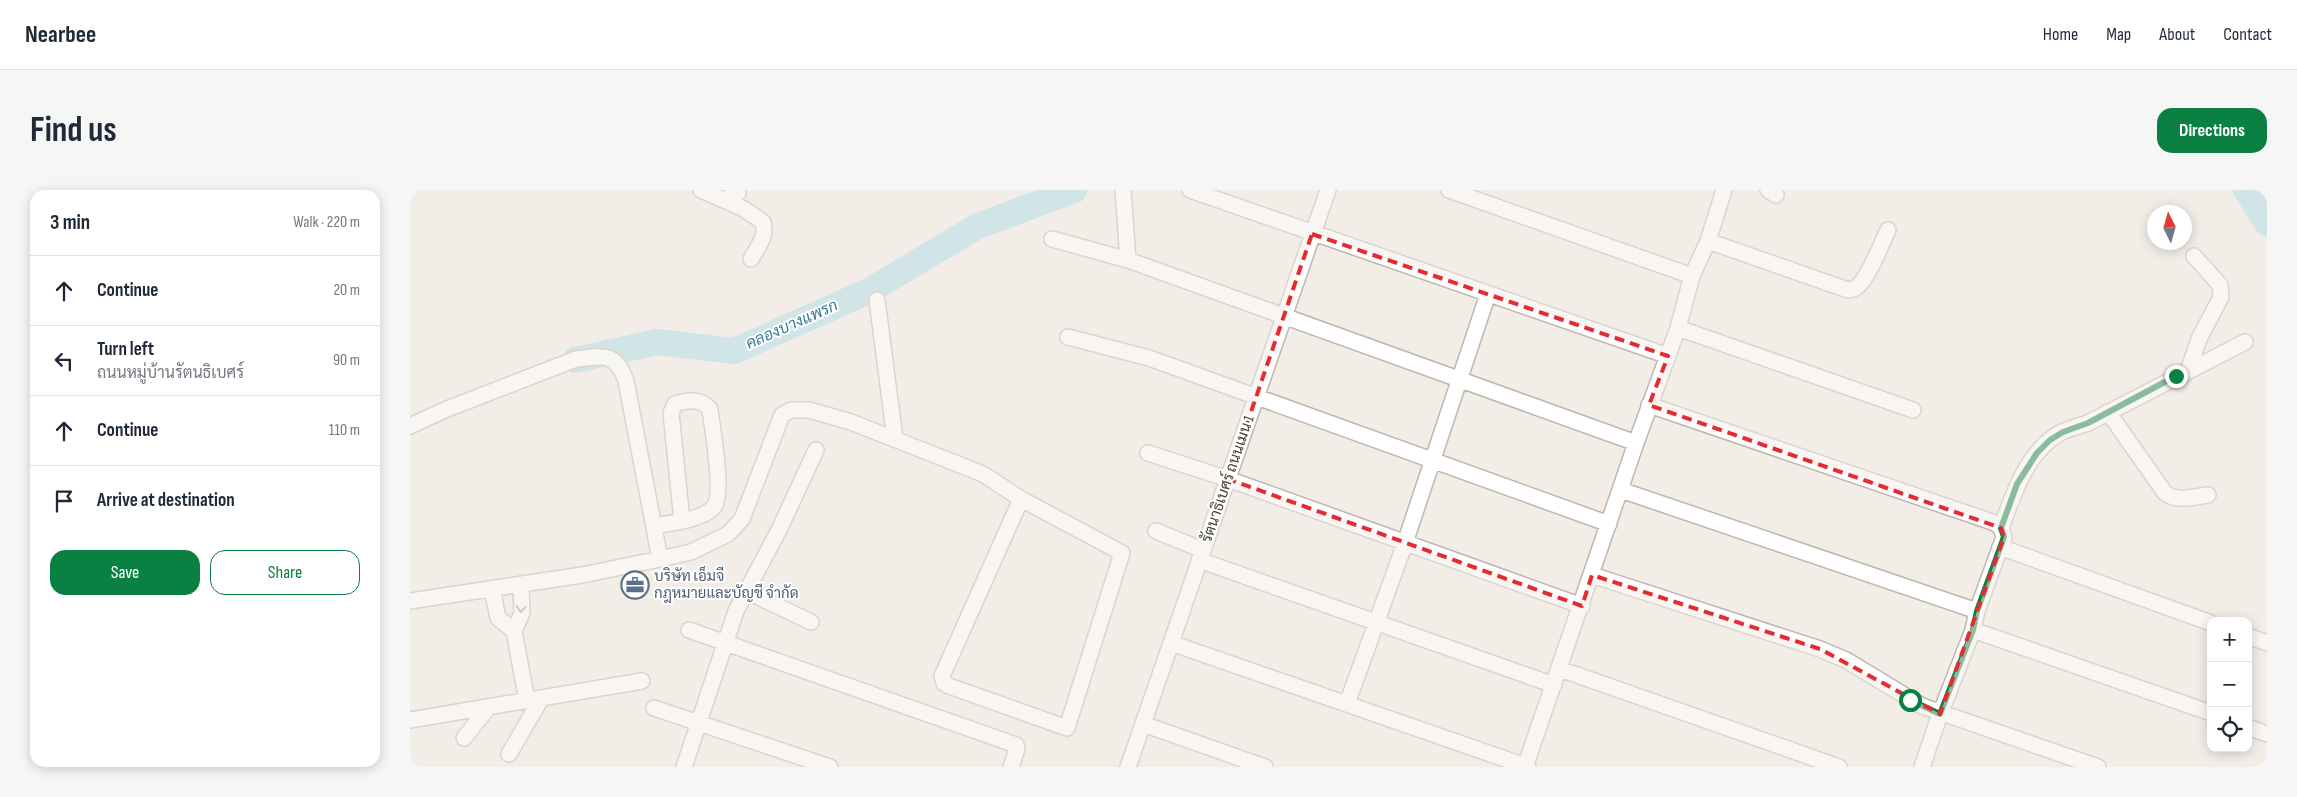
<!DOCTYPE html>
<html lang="en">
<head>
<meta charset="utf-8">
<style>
	body { margin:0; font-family:"Sofia Sans Condensed",Sarabun,sans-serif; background:#f6f6f7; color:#1f2937 }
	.controls { position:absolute; right:15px; bottom:15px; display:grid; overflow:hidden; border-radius:10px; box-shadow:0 2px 12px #0003 }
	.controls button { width:45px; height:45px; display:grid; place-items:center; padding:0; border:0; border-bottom:1px solid #e0e1e3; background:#fff; color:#1f2937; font:25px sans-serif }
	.compass { position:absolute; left:1737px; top:15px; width:45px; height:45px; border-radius:50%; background:#fff; box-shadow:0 2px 12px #0003; rotate:355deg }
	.stop { position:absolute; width:15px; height:15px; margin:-11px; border:4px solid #0b8043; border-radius:50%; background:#fff }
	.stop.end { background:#0b8043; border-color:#fff; box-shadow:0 1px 5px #0008 }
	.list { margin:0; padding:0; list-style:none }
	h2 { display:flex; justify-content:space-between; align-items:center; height:65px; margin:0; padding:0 20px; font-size:21px }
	h2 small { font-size:16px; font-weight:400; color:#747a83 }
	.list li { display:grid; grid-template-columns:32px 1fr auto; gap:15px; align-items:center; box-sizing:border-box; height:70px; padding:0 20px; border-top:1px solid #e0e1e3 }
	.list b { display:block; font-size:19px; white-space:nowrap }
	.list p { margin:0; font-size:16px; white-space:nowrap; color:#747a83 }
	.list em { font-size:16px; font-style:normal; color:#747a83 }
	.actions { display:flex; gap:10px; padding:15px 20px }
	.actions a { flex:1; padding:11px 0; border:1px solid #0b8043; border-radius:15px; text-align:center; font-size:18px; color:#0b8043 }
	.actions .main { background:#0b8043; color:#fff }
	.icon { flex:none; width:28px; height:28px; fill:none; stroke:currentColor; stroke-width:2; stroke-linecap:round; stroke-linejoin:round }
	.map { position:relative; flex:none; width:1857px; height:577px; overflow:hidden; border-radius:15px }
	header { display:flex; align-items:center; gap:30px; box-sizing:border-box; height:70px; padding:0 25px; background:#fff; border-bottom:1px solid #e0e1e3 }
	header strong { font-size:24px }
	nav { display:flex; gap:28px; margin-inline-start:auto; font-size:18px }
	.intro { display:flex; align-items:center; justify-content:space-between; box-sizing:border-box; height:120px; padding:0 30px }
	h1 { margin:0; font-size:35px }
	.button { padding:12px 22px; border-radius:15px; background:#0b8043; color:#fff; font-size:18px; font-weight:700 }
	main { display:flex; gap:30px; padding:0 30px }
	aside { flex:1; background:#fff; border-radius:15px; box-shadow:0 2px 12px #0003 }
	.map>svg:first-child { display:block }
</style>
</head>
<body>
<header>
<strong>Nearbee</strong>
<nav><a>Home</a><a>Map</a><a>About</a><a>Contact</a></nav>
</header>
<div class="intro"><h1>Find us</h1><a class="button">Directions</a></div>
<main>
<aside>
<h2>3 min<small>Walk · 220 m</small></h2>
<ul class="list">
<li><svg class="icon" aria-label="ahead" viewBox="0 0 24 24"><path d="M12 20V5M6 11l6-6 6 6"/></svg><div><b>Continue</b></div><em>20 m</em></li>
<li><svg class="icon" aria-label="left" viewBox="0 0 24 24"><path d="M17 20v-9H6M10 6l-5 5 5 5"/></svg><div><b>Turn left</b><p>ถนนหมู่บ้านรัตนธิเบศร์</p></div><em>90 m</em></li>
<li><svg class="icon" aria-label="ahead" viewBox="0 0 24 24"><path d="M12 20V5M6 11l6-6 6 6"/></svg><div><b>Continue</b></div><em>110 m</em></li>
<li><svg class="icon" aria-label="arrive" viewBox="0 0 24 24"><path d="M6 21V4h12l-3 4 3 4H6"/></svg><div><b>Arrive at destination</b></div></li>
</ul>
<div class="actions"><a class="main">Save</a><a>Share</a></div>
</aside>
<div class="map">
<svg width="1857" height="577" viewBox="0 0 1857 577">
	<rect width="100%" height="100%" fill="#f2ede7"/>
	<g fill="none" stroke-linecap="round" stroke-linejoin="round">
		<path stroke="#a9dae9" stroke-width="26" d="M 1836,0 L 1857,33
			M 165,170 L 247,152 L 324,161 L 459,101 L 568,36 L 664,0"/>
		<g stroke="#bfb6ad" stroke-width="18">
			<path id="minor" d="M 291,0 L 334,19 L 353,32 C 357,47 348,56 341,69
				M 322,0 L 328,3
				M 713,0 L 718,70 L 1226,253
				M 780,0 L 1258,166
				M 1039,0 L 1282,86
				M 1358,0 L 1366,5
				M 642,49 L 718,70
				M 1298,51 L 1438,100 C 1442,100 1445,99 1448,96 C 1459,86 1471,55 1478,40
				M 467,110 L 485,249
				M 1268,138 L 1503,220
				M 658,147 L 739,168 L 1199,334
				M 1778,181 L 1789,149 L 1811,107 L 1810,95 L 1784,66
				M 1239,215 L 1585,333 L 1591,338
				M 1698,222 L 1755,303 C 1767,312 1783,307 1798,305
				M 0,236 L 37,219 L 166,169 C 193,165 207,163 216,191 L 250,369
				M 738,263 L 818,289 L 1172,416
				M 1211,300 L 1567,421
				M 244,336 C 260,333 291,330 303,318 C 315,306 302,238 300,219 C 290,208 278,210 265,214 L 261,223 L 272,331
				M 1591,338 C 1604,303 1617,260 1652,242 C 1660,238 1670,236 1678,233 L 1835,152
				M 746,341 L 793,360
				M 1590,357 L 1801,433
				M 789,370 L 1144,495
				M 1182,385 L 1410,459 L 1436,470 L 1512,516 L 1688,577
				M 111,395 L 112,423 L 104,441 L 117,511
				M 82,399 L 88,428 L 104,441
				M 336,401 L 401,432
				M 0,411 L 172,385 L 250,369 L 281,362 L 318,344 L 332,329 L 372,225 L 381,220 L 399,220 L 441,232 L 573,284 L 611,309 L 532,486 L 534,493 L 539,496 L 657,538 L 712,363 L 611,309
				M 279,440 L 606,555 L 607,559 L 601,577
				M 1563,440 L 1801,523
				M 1838,446 L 1857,453
				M 761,453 L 1118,577
				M 1150,479 L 1429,577
				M 937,514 L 995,353 L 1078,104
				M 244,518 L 420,577
				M 0,530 L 232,491
				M 733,534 L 855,577
				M 1838,537 L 1857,544
				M 54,548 L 78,518
				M 99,564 L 131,509
				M 274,577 L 326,421 L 369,340 L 406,260
				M 718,577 L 918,0
				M 1115,577 L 1226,253 L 1268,138 L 1282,86 L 1298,51 L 1314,0
				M 1512,577 L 1530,524 L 1563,440 L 1567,421 L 1594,347 L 1591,338"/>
		</g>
		<use href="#minor" stroke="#fff" stroke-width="15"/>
	</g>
	<defs><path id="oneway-chevron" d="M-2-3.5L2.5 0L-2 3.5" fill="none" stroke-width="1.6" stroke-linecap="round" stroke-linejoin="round" transform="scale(1.25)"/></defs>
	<use stroke="#a29e9b" href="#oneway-chevron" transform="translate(111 419) rotate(94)"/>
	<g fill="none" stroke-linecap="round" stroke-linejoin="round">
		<path stroke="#0b8043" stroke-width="6" d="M 1500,510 L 1530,524 L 1563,440 L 1567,421 L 1594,347 L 1591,338 L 1607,294 L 1627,263 L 1640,250 L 1653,242 L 1678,233 L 1766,186"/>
	</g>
	<path d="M0 0H1857V577H0ZM 902,44 L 1258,166 L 1239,215 L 1591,338 L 1594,347 L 1530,524 L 1410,459 L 1182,385 L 1172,416 L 818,289 Z" fill="#f2ede7" fill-opacity=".55" fill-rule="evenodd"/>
	<path fill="none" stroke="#e52b30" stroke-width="4" stroke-dasharray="10 6" stroke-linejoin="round" d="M 902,44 L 1258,166 L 1239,215 L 1591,338 L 1594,347 L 1530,524 L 1410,459 L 1182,385 L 1172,416 L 818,289 Z"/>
	<defs>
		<g id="office-ring" transform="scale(1.4375)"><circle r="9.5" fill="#fff" stroke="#5c6f8a" stroke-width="1.5"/><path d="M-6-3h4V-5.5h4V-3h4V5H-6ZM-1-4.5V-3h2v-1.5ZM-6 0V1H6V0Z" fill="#5c6f8a"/></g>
	</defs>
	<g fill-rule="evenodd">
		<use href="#office-ring" x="225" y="395"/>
	</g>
	<g text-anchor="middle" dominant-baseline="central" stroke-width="4" stroke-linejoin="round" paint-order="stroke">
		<g font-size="15" fill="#443c37" stroke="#fff">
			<text transform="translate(818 289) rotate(-71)">รัตนาธิเบศร์ ถนนเมน 1</text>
		</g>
		<g font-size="15" fill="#4e5e75" stroke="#fff" text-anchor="start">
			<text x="244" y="386">บริษัท เอ็มจี<tspan x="244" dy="17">กฎหมายและบัญชี จำกัด</tspan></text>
		</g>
		<g font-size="16" font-style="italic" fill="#367f96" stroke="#fff">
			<text transform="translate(382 135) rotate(-24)">คลองบางแพรก</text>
		</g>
	</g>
</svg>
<div class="controls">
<button>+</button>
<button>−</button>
<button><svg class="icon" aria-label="locate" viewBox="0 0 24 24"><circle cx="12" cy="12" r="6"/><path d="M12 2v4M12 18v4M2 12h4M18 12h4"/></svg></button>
</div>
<svg class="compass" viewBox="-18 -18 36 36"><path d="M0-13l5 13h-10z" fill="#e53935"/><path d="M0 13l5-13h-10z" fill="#747a83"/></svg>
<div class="stop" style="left:1500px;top:510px"></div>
<div class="stop end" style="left:1766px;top:186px"></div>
</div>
</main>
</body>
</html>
